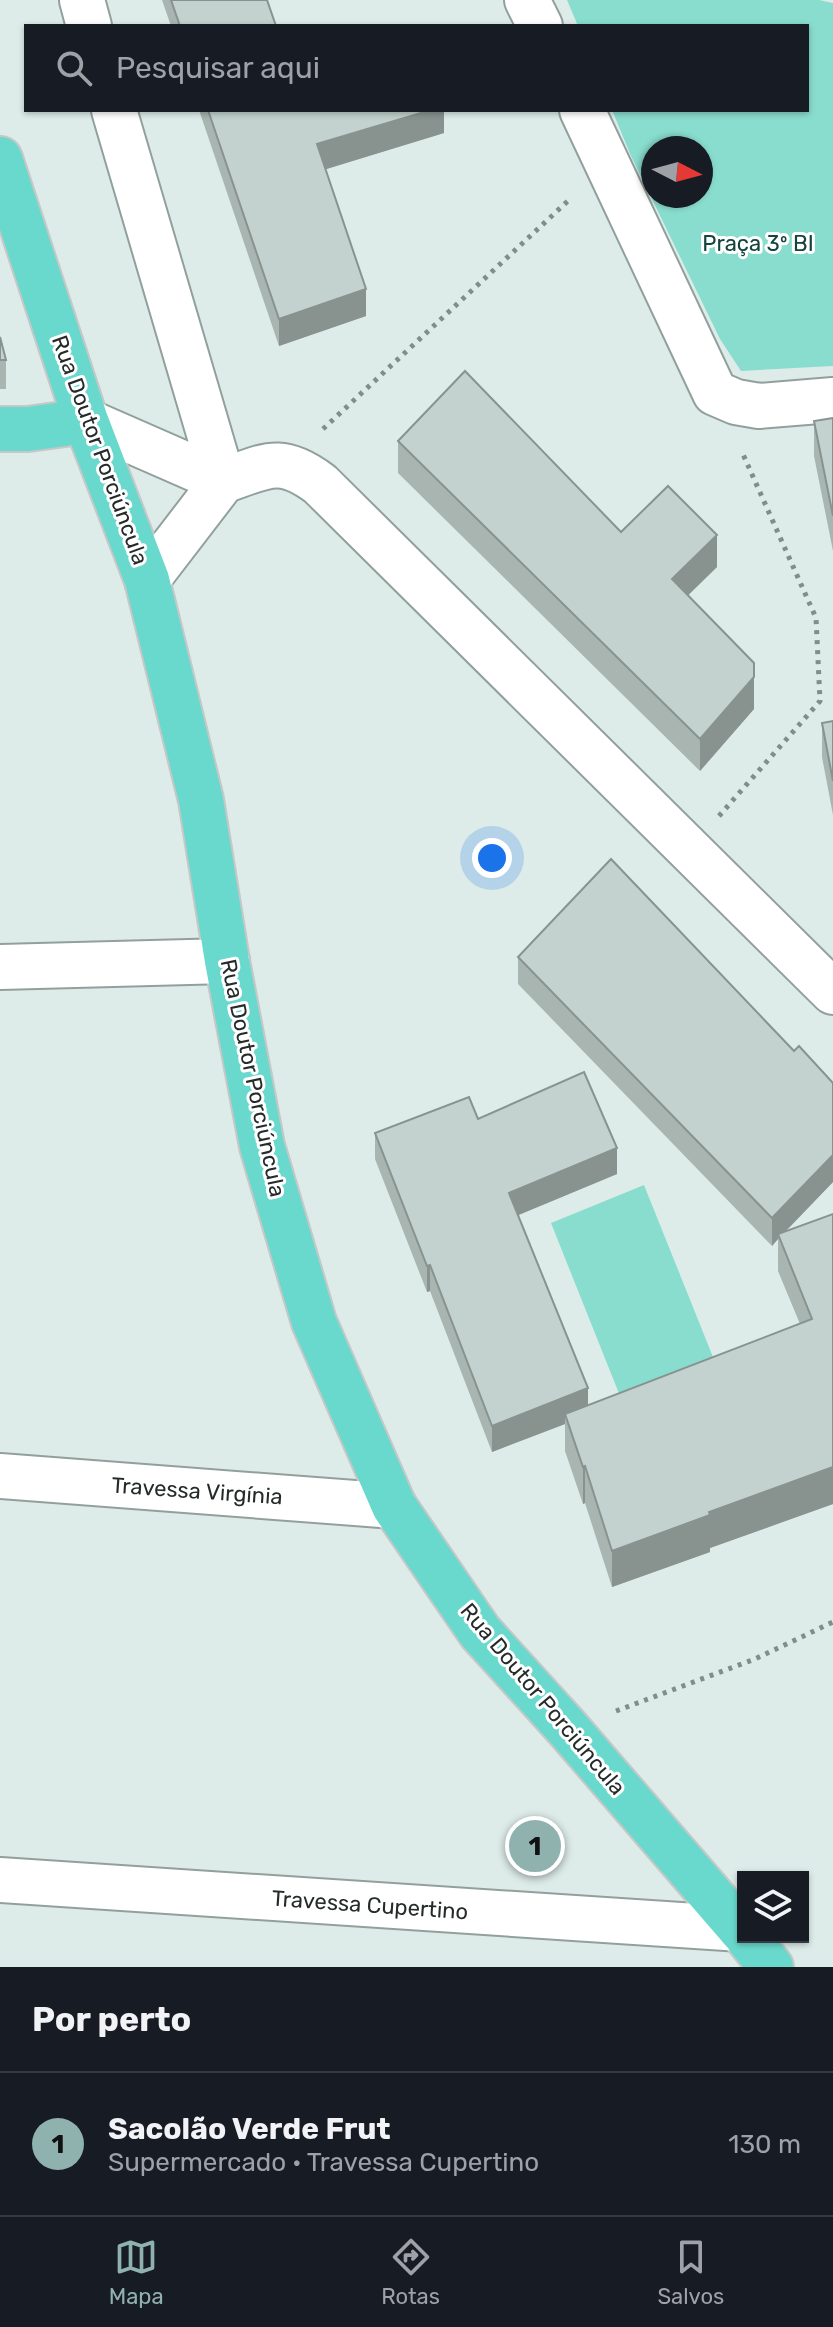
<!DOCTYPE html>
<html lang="pt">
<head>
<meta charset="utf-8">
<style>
	body { margin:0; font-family:Rubik,sans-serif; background:#20242c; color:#f1f3f6 }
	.controls { position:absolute; right:24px; bottom:24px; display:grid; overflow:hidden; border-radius:0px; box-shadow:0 2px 6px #0004 }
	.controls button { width:72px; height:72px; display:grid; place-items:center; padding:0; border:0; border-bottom:2px solid #363941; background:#171b24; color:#f1f3f6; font:40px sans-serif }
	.compass { position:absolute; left:641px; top:136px; width:72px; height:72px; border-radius:50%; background:#171b24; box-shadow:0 2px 6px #0004; rotate:96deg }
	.you { position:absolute; left:492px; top:858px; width:28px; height:28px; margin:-20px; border:6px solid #fff; border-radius:50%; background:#1a73e8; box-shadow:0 0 0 12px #1a73e833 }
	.badge { display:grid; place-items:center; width:52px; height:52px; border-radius:50%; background:#90b2af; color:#111; font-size:26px; font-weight:700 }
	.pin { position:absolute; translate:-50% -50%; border:4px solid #fff; box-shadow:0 2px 8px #0006 }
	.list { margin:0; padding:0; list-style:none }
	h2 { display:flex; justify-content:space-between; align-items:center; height:104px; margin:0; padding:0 32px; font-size:34px }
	h2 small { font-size:26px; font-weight:400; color:#9ea1a6 }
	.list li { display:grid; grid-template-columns:52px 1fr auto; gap:24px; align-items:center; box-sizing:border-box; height:144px; padding:0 32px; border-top:2px solid #363941 }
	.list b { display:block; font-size:30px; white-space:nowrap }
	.list p { margin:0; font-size:26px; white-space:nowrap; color:#9ea1a6 }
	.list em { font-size:26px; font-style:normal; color:#9ea1a6 }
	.icon { flex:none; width:44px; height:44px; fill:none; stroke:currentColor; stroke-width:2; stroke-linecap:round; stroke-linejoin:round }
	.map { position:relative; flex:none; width:833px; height:1967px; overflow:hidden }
	.search { position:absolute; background:#171b24; box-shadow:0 2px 6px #0004; left:24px; right:24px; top:24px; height:88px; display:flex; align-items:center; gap:20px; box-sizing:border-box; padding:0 28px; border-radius:0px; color:#9ea1a6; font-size:30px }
	.sheet { height:248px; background:#171b24 }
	nav { display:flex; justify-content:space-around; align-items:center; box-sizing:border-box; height:112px; border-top:2px solid #363941; background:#171b24; font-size:22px; color:#9ea1a6 }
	nav a { display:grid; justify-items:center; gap:4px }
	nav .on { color:#90b2af }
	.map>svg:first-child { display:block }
</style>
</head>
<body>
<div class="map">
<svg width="833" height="1967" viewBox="0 0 833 1967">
	<rect width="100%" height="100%" fill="#ddece9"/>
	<path fill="#89ddce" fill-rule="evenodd" d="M 567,0 L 819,0 L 833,3 L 833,366 L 741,371 L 720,339 L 631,156 L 612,110 L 807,110 L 807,26 L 578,26 ZM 653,148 L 701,148 L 701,196 L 653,196 Z
		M 644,1185 L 717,1367 L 624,1406 L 551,1223 Z"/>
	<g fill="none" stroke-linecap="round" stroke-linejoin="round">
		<g stroke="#92a09d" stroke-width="48">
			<path id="minor" d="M 82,0 L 89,26
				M 527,0 L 540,26
				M 114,110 L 223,481 C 266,466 280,454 320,484 L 833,992
				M 582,110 L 715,393 L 736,402 L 759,406 L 833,400
				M 86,421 L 223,481 L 147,580
				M 0,967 L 227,961
				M 0,1476 L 394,1506
				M 0,1880 L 741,1929"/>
		</g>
		<g stroke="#c6c8c8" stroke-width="48">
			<path id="major" d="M 0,159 L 86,421 L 147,580 L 201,800 L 227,961 L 262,1146 L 314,1322 L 394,1506 L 480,1632 L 568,1729 L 743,1932
				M 0,429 L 28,429 L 86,421
				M 747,1937 L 771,1967"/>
		</g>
		<path stroke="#828c8a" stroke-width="5" stroke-dasharray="4 6" stroke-linecap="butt" d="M 323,429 L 570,199
			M 719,816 L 820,701 L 816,618 L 742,452
			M 616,1711 L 755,1659 L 833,1622"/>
		<use href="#minor" stroke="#fff" stroke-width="44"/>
		<use href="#major" stroke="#6ad9cd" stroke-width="44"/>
	</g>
	<path fill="#a8b5b1" d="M 162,0 L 267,0 L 276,26 L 171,26 Z
		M 199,110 L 444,110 L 444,133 L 325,169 L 366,316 L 279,346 Z
		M 0,337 L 6,360 L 6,389 L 0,389 Z
		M 833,418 L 833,551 L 814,456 L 814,421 Z
		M 398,441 L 621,532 L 717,567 L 688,595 L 754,709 L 700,771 L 398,473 Z
		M 833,721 L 833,815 L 822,757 L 822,723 Z
		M 518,957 L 794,1051 L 833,1083 L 833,1182 L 785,1232 L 833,1214 L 833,1504 L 710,1548 L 710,1552 L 612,1587 L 585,1503 L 583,1504 L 565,1451 L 565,1424 L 492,1452 L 430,1291 L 427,1292 L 375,1159 L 375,1133 L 478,1119 L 617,1174 L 518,1215 L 588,1405 L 800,1324 L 778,1271 L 778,1239 L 772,1246 L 518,984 Z"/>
	<path fill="#889390" d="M 431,110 L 444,110 L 444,133 L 317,172 L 317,144 Z
		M 366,289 L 366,316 L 279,346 L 279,319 Z
		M 717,535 L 717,567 L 672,611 L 672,579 Z
		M 754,677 L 754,709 L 700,771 L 700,739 Z
		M 617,1148 L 617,1174 L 509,1219 L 509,1193 Z
		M 833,1155 L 833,1182 L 780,1237 L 778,1234 L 778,1239 L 772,1246 L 772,1218 Z
		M 430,1265 L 430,1291 L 427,1292 L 427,1266 Z
		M 588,1388 L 588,1414 L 565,1414 L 565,1424 L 492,1452 L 492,1426 Z
		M 585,1466 L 585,1503 L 583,1504 L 583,1467 Z
		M 833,1467 L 833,1504 L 710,1548 L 710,1552 L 612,1587 L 612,1551 L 709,1512 Z"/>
	<path fill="#c3d2ce" stroke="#889390" stroke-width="2" d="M 171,0 L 267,0 L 276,26 L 180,26 Z
		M 208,110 L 431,110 L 317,144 L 366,289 L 279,319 Z
		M 0,337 L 6,360 L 0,360 Z
		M 465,371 L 621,532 L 668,486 L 717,535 L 672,579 L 754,663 L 754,677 L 700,739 L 398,441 Z
		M 833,418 L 833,516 L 814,421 Z
		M 833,721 L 833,781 L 822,723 Z
		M 611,859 L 794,1051 L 799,1046 L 833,1083 L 833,1155 L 772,1218 L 518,957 Z
		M 584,1072 L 617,1148 L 509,1193 L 588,1388 L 492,1426 L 430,1265 L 427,1266 L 375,1133 L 469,1097 L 478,1119 Z
		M 833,1214 L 833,1467 L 709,1512 L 710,1515 L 612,1551 L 585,1466 L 583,1467 L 565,1414 L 812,1319 L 778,1234 Z"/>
	<g text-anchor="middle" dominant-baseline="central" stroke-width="6" stroke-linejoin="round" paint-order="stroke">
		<g font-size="22" fill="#13443d" stroke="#fff">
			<text x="758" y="243">Praça 3º BI</text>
		</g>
		<g font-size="22" fill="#252b2a" stroke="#fff">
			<text transform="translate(100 450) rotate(70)">Rua Doutor Porciúncula</text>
			<text transform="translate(253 1078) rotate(78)">Rua Doutor Porciúncula</text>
			<text transform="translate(197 1491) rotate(4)">Travessa Virgínia</text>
			<text transform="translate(543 1699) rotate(50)">Rua Doutor Porciúncula</text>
			<text transform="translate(370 1905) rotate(4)">Travessa Cupertino</text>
		</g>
	</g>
</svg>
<div class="controls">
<button><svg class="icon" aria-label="layers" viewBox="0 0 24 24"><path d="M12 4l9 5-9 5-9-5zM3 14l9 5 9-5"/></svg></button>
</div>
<svg class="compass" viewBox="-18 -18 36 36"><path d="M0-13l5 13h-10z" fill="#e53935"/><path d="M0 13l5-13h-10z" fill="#9ea1a6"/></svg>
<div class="you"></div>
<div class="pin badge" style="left:535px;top:1846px">1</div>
<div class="search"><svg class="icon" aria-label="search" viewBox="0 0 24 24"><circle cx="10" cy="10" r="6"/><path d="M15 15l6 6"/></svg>Pesquisar aqui</div>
</div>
<section class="sheet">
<h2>Por perto<small></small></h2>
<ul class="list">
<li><span class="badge">1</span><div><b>Sacolão Verde Frut</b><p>Supermercado · Travessa Cupertino</p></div><em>130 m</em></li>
</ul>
</section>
<nav>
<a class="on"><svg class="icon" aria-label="map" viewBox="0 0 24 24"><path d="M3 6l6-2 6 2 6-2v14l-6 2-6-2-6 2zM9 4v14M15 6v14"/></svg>Mapa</a>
<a><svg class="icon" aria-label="directions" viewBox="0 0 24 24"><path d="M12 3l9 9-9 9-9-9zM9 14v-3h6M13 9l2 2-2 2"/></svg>Rotas</a>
<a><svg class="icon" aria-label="saved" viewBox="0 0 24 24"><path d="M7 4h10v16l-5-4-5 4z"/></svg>Salvos</a>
</nav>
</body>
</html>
